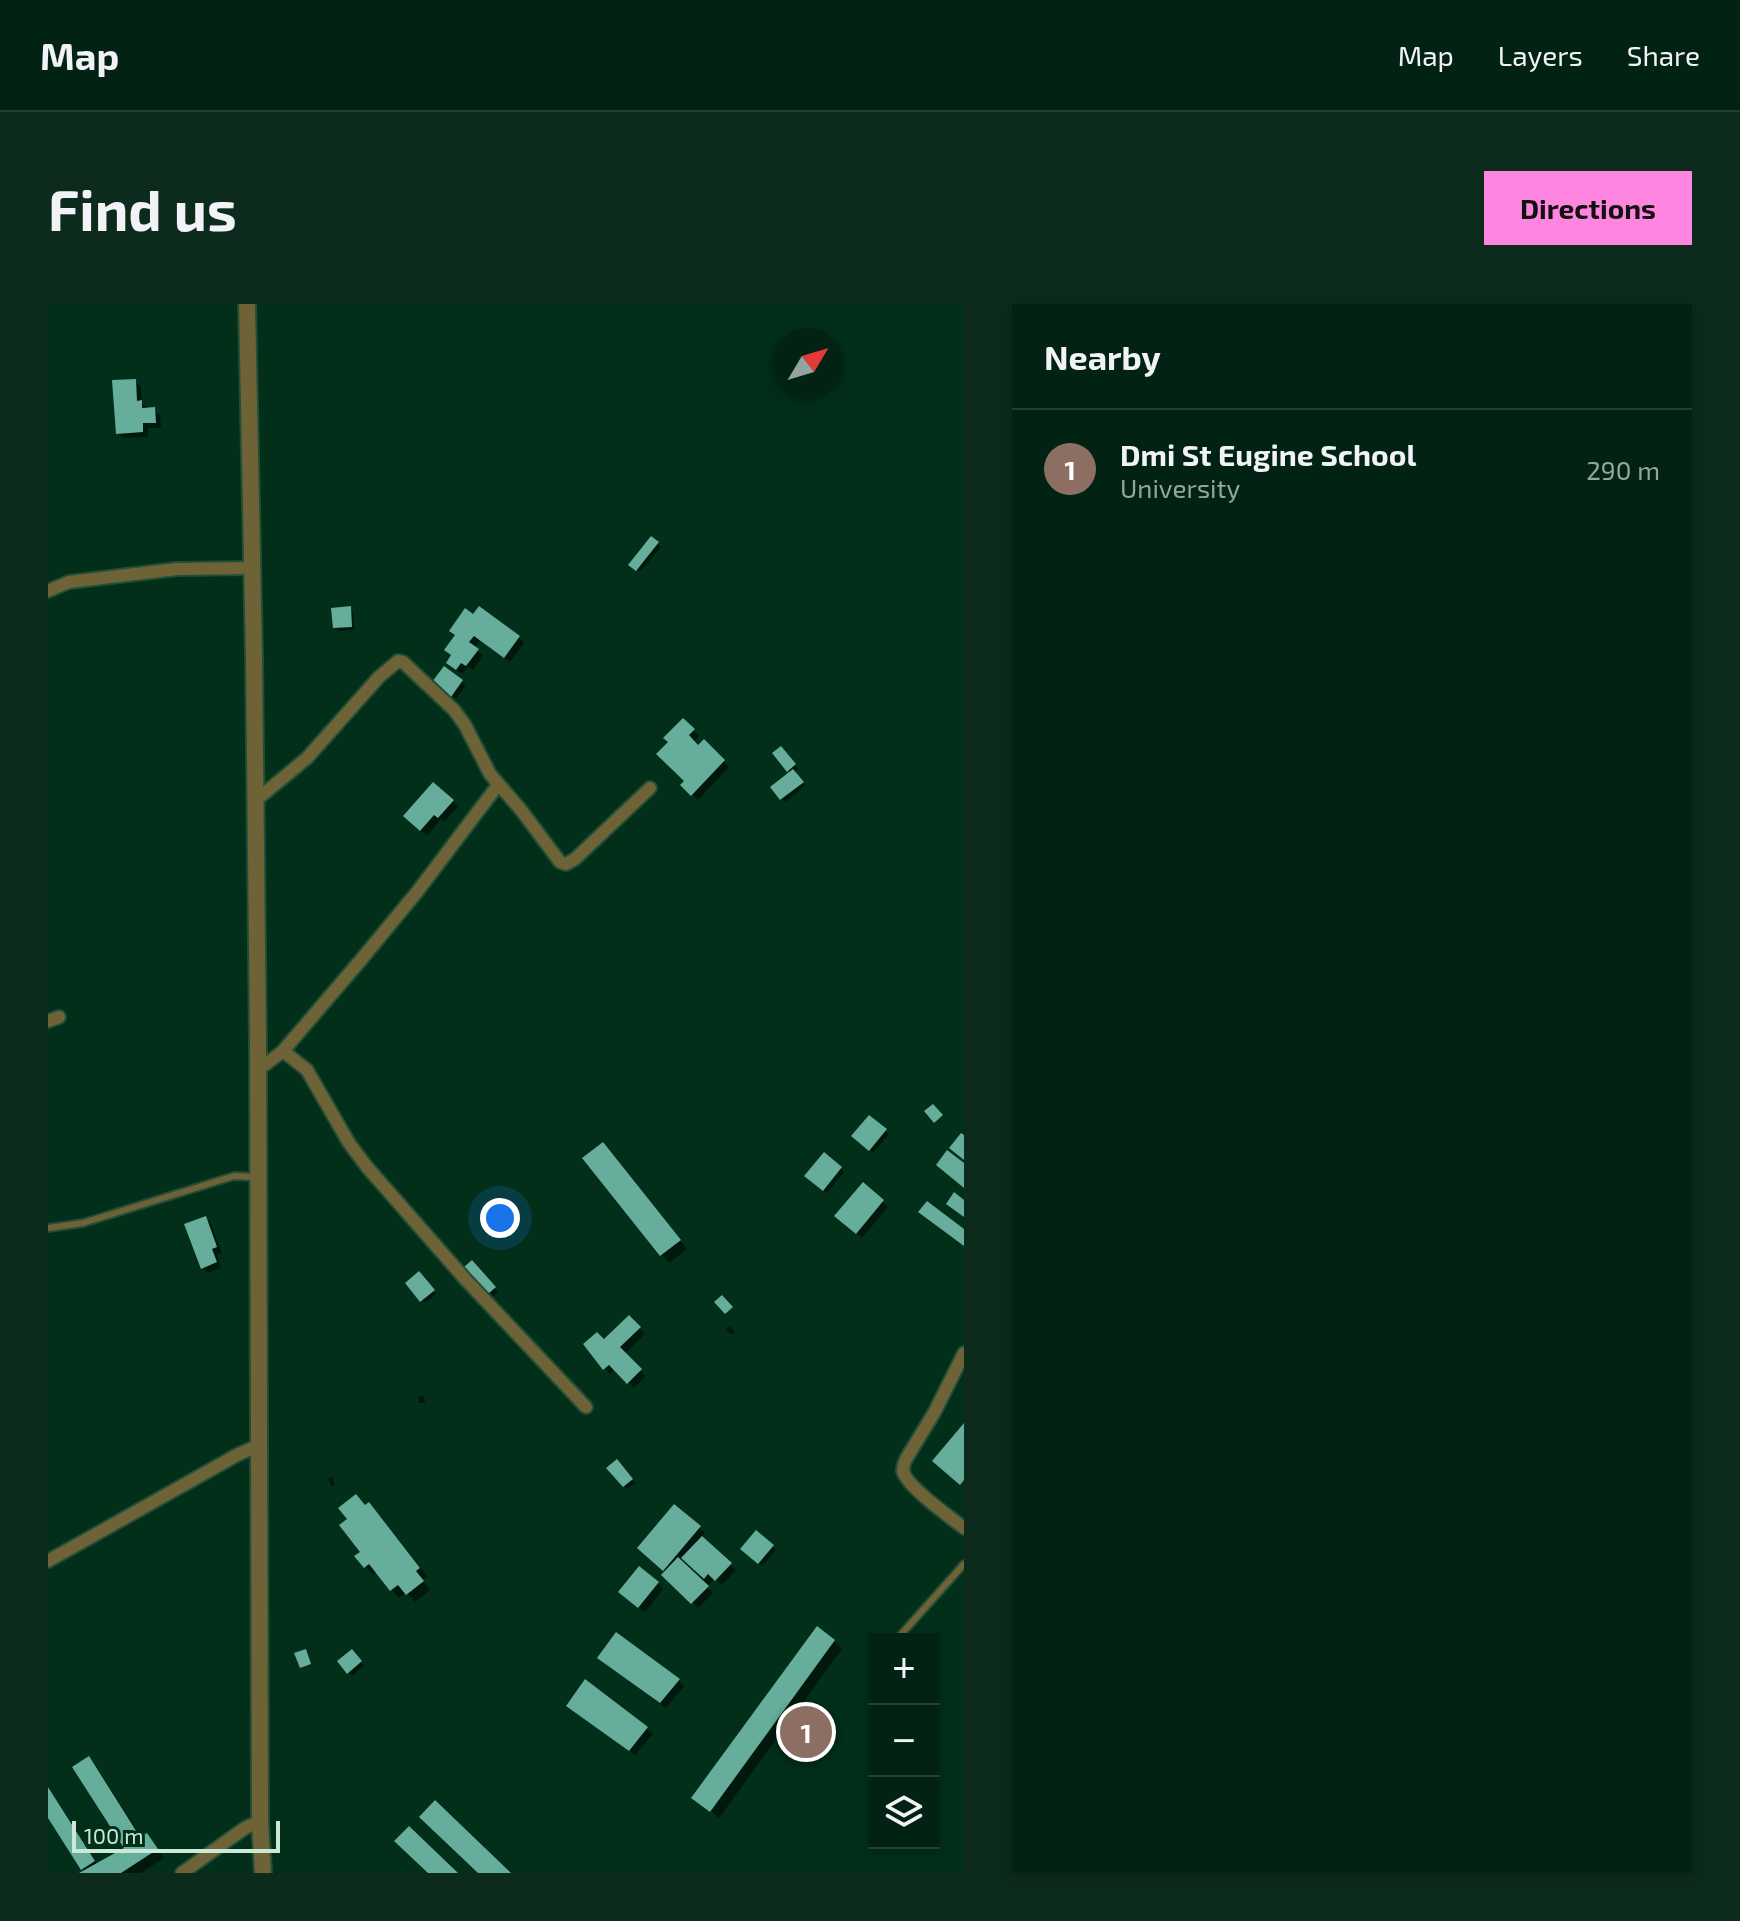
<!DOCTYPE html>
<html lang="en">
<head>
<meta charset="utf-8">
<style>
	body { margin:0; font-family:"Exo 2",sans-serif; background:#0c2b1c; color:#f1f3f6 }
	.controls { position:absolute; right:24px; bottom:24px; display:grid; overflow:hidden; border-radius:0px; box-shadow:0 4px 12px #0003 }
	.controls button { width:72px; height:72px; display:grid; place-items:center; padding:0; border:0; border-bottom:2px solid #234033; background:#022313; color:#f1f3f6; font:40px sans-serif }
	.compass { position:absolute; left:724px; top:24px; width:72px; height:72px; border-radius:50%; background:#022313; box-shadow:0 4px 12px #0003; rotate:52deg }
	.scale { position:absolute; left:24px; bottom:20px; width:208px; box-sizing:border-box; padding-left:8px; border:4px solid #cce8d6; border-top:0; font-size:22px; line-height:28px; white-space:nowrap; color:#cce8d6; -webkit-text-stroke:6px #022f19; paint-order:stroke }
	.you { position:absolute; left:452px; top:914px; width:28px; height:28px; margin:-20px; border:6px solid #fff; border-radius:50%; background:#1a73e8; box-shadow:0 0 0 12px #1a73e833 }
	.badge { display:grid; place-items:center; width:52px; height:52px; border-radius:50%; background:#fe86e1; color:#fff; font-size:26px; font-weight:700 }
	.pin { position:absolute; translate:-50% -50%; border:4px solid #fff; box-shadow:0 2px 8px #0006 }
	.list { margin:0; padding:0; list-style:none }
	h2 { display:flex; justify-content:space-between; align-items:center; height:104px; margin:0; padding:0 32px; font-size:34px }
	h2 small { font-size:26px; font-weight:400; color:#96a4a0 }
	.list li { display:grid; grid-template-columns:52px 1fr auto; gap:24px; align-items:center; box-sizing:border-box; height:120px; padding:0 32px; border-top:2px solid #234033 }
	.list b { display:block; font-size:30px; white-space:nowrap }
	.list p { margin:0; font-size:26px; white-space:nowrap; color:#96a4a0 }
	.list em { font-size:26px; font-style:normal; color:#96a4a0 }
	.icon { flex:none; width:44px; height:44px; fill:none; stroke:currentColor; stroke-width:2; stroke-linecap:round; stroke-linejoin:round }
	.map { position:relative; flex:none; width:916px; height:1569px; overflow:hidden; border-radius:0px }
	header { display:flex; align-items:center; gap:48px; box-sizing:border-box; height:112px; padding:0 40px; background:#022313; border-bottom:2px solid #234033 }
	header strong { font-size:38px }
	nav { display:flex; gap:44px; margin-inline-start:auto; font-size:28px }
	.intro { display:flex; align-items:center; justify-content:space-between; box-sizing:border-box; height:192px; padding:0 48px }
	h1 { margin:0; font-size:56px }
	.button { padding:20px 36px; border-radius:0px; background:#fe86e1; color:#111; font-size:28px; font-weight:700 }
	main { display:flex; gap:48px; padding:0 48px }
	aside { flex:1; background:#022313; border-radius:0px; box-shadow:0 4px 12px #0003 }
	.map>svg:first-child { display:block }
</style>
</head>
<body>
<header>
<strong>Map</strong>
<nav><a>Map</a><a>Layers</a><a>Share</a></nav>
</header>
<div class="intro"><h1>Find us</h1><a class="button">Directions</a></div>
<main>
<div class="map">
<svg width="916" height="1569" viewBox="0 0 916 1569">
	<rect width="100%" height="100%" fill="#022f19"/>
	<path fill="#0007" d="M 87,77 L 93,83 L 94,100 L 112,111 L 113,124 L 100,124 L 100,133 L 75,134 L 70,129 Z
		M 604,235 L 613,243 L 592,268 L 583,260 Z
		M 302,304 L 305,308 L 307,326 L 291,327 L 287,324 Z
		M 403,326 L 471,333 L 476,339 L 462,358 L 432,336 L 427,344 L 435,352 L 425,366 L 420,363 L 414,370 L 406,364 L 409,332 Z
		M 396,364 L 418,381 L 408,395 L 390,382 Z
		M 635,417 L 651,432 L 645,438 L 651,444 L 656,438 L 681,463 L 650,496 L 635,481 L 638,477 L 622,438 Z
		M 733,444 L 750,465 L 746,468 L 757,482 L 737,498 L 725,484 L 743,469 L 727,449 Z
		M 405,497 L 410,503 L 396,518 L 393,515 L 379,532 L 358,512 Z
		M 822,814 L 841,830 L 825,849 L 806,832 Z
		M 562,848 L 639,945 L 621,959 L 537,854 Z
		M 777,851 L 796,868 L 779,889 L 759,872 Z
		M 815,881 L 840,903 L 814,934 L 795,918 Z
		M 157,914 L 163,920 L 174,949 L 169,950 L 173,964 L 160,969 L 154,963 Z
		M 424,958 L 450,988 L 445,992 L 419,963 Z
		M 371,970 L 388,990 L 377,999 L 360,979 Z
		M 581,1014 L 597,1030 L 576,1050 L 598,1072 L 586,1084 L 567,1065 L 562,1070 L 557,1064 L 556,1038 Z
		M 681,1022 L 687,1028 L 683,1031 L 678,1025 Z
		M 370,1092 L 376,1092 L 377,1099 L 371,1099 Z
		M 569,1158 L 587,1179 L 579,1185 L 561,1164 Z
		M 284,1173 L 287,1181 L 284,1183 L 280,1174 Z
		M 318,1203 L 329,1208 L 379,1272 L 374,1276 L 382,1286 L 367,1298 L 358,1288 L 351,1294 L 329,1268 L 325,1271 L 309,1253 L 315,1249 Z
		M 651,1224 L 657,1229 L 653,1233 L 688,1266 L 674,1281 L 667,1274 L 659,1283 L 665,1289 L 650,1304 L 616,1271 L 618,1268 L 597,1250 Z
		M 708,1229 L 728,1246 L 714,1262 L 695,1245 Z
		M 610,1279 L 615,1285 L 597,1308 L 578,1294 Z
		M 786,1337 L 794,1345 L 671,1514 L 646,1494 Z
		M 304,1348 L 316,1361 L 304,1372 L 292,1358 Z
		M 558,1359 L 630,1376 L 636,1382 L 618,1404 Z
		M 538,1378 L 605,1430 L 587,1451 L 526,1407 Z
		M 40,1454 L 48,1462 L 94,1534 L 99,1531 L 116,1554 L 93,1569 L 37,1569 L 0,1510 L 0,1482 L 50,1561 L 78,1545 Z"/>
	<path fill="#66ad9c" d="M 88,75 L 89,97 L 94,96 L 94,104 L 107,103 L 108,119 L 95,119 L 95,128 L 68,130 L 64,76 Z
		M 603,232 L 611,238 L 588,267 L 580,261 Z
		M 303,302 L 304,323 L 285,324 L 283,304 Z
		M 431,302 L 472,332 L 456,354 L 426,332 L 421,338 L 431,345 L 418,362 L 413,359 L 408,366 L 398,359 L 403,351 L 396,346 L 407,331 L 401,327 L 417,304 L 425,310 Z
		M 396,362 L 415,376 L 403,393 L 384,378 Z
		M 635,414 L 647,425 L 641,431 L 650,441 L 656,435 L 677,456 L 643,492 L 632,481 L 636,477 L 608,450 L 620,438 L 615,434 Z
		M 733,442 L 748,460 L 739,468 L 724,449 Z
		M 745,465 L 756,478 L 732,496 L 722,483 Z
		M 385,478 L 406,496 L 390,514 L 386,511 L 372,527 L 355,512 Z
		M 885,800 L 895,811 L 886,819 L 876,807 Z
		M 821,811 L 839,825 L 821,847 L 803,832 Z
		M 913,829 L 916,831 L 916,856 L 901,844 Z
		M 555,838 L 633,936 L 612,952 L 534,854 Z
		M 899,846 L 916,859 L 916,884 L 888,861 Z
		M 776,848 L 794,863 L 775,887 L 756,872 Z
		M 815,878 L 836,896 L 808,930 L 786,912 Z
		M 906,888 L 916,896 L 916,913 L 898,900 Z
		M 879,897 L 916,925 L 916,942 L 870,908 Z
		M 158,912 L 169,943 L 164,945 L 169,958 L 153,965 L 136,920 Z
		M 424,956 L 448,983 L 440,990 L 416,963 Z
		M 371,967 L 387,986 L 372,998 L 357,979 Z
		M 674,991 L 685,1003 L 677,1010 L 666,998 Z
		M 581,1011 L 593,1023 L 572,1043 L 594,1065 L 579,1080 L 561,1061 L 555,1066 L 535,1040 L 549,1028 L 556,1035 Z
		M 916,1119 L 916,1176 L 912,1181 L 884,1157 Z
		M 569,1155 L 585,1175 L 575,1183 L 558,1164 Z
		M 308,1190 L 317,1201 L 321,1198 L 372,1264 L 368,1267 L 376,1277 L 358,1291 L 350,1281 L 342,1287 L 321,1260 L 316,1264 L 306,1252 L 312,1248 L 291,1221 L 299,1215 L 290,1204 Z
		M 626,1200 L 653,1222 L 615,1267 L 589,1244 Z
		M 708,1226 L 726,1241 L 710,1260 L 692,1245 Z
		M 654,1232 L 684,1259 L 667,1277 L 660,1270 L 656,1275 L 633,1254 Z
		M 630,1253 L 661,1282 L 643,1300 L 613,1271 Z
		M 591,1262 L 611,1278 L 590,1304 L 570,1288 Z
		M 769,1322 L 787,1336 L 662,1508 L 643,1494 Z
		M 568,1328 L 632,1375 L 612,1399 L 549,1354 Z
		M 258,1345 L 263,1360 L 252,1364 L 246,1349 Z
		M 304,1345 L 314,1357 L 299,1370 L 289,1357 Z
		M 537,1375 L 600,1423 L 581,1447 L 518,1402 Z
		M 41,1452 L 92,1533 L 99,1529 L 110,1545 L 73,1569 L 31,1569 L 76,1544 L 24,1463 Z
		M 0,1483 L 47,1557 L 33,1566 L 0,1514 Z
		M 387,1496 L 463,1569 L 430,1569 L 371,1513 Z
		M 361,1522 L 410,1569 L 380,1569 L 346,1537 Z"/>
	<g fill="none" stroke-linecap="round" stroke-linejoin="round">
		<g stroke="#224d37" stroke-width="10">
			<path id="service" d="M 0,924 L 35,919 L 186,872 L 210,873
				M 849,1335 L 916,1260
				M 825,1362 L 826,1361"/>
		</g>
		<g stroke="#224d37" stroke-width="16">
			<path id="minor" d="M 0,287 L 21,278 L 129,265 L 204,264
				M 207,497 L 259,454 L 331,373 L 350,357 L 355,358 L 406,406 L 417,421 L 442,470 L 473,506 L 512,558 L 518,560 L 527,555 L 602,484
				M 0,717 L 11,713
				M 235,747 L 259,766 L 301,839 L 319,863 L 418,976 L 538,1103
				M 210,766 L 235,747 L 312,657 L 369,588 L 450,481
				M 916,1049 L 886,1109 L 858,1155 C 856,1159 855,1163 855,1167 C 858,1182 903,1214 916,1224
				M 0,1257 L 189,1151 L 211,1141
				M 134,1569 L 197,1524 L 212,1517"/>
		</g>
		<g stroke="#224d37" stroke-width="20">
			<path id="tertiary" d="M 199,0 L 206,353 L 210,741 L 212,1517 L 215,1569"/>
		</g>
		<use href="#service" stroke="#6d6336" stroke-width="6"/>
		<use href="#minor" stroke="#6d6336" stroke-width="12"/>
		<use href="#tertiary" stroke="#6d6336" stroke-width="16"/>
	</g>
</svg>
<div class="controls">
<button>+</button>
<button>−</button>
<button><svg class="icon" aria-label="layers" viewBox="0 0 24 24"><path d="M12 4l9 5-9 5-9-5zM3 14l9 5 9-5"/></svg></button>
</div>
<svg class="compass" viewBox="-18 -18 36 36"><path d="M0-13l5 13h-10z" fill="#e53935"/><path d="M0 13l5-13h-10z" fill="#96a4a0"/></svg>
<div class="scale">100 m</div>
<div class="you"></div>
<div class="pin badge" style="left:758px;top:1428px;background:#8d6e63">1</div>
</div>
<aside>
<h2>Nearby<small></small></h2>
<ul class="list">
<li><span class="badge" style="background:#8d6e63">1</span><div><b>Dmi St Eugine School</b><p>University</p></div><em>290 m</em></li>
</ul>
</aside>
</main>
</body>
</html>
